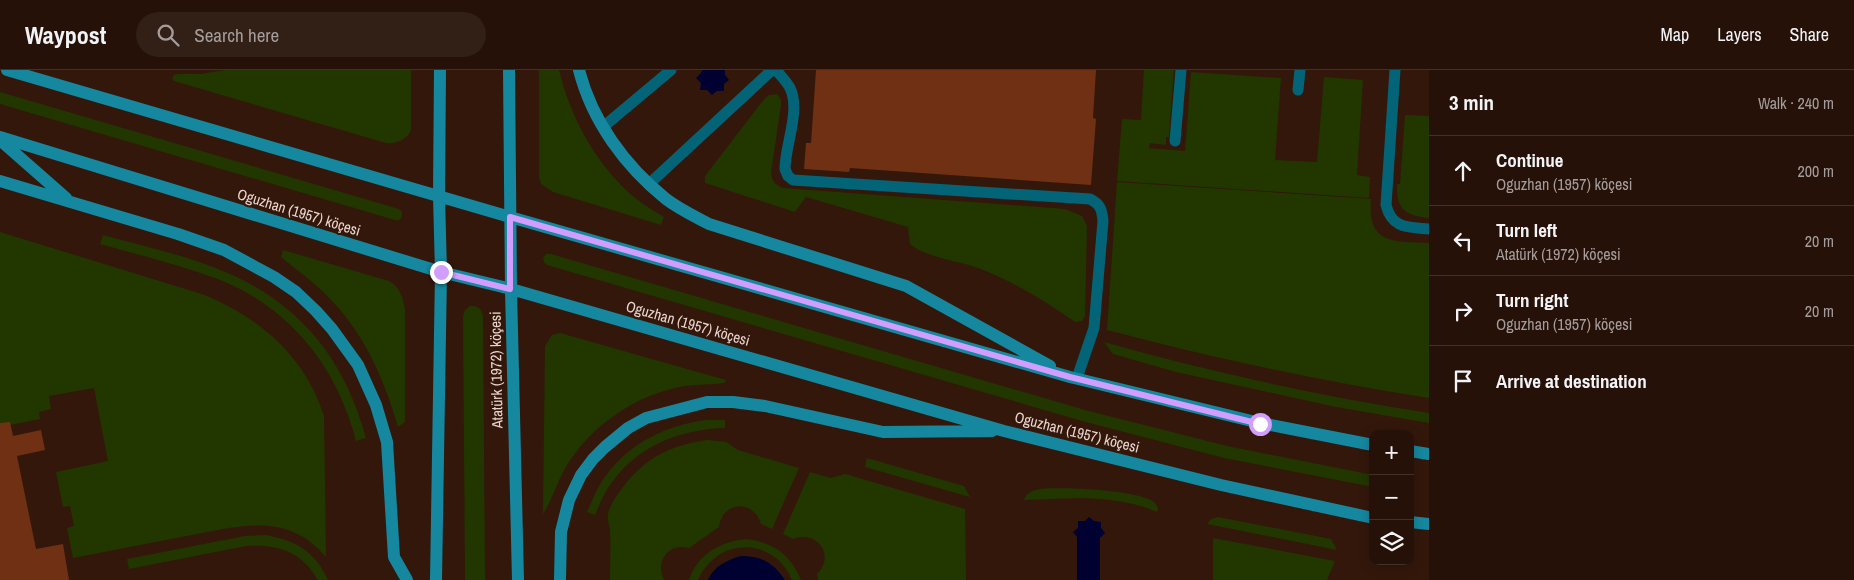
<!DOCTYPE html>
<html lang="en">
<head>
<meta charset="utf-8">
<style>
	body { margin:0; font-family:"Archivo Narrow",sans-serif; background:#321f16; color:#f1f3f6 }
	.controls { position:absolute; right:15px; bottom:15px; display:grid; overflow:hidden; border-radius:10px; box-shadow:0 2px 12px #0003 }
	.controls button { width:45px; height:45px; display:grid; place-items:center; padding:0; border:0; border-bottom:1px solid #423129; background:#261108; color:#f1f3f6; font:25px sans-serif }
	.stop { position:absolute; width:15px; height:15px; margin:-11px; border:4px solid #d19dfe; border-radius:50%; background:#fff }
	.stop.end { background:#d19dfe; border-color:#fff; box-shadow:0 1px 5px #0008 }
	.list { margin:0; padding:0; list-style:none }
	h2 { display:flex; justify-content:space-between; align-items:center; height:65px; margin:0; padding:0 20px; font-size:21px }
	h2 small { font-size:16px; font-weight:400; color:#a49d9c }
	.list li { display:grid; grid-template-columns:32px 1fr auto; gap:15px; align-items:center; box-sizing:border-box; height:70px; padding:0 20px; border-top:1px solid #423129 }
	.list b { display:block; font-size:19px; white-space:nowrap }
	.list p { margin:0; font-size:16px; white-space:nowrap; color:#a49d9c }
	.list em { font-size:16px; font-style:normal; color:#a49d9c }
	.icon { flex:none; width:28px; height:28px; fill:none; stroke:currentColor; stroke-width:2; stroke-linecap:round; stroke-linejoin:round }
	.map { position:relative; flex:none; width:1429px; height:510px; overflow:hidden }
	header { display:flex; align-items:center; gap:30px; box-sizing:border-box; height:70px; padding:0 25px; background:#261108; border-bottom:1px solid #423129 }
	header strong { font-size:24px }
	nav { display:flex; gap:28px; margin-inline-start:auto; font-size:18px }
	.search { width:350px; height:45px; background:#321f16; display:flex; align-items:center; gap:12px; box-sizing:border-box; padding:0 18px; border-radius:28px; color:#a49d9c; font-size:19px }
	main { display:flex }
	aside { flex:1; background:#261108 }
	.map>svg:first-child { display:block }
</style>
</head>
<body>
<header>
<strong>Waypost</strong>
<div class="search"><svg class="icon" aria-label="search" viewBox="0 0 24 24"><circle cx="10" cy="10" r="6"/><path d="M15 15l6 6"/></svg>Search here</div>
<nav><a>Map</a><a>Layers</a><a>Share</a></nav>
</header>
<main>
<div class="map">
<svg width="1429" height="510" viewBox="0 0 1429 510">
	<rect width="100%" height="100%" fill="#33170b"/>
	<path fill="#223600" d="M 225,0 L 411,0 L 411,60 C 407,70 396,74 386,73 L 174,11 L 172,8 L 174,5 L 178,4 L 200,4 Z
		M 539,0 L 559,0 C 570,45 592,87 626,120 C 637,131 651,139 664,147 L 661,155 L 553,122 L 541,114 L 539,107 Z
		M 1144,0 L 1174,0 L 1169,67 L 1166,67 L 1166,75 L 1150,73 L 1149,78 L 1185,81 L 1191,2 L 1281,8 L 1275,90 L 1317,92 L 1324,7 L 1363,10 L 1357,105 L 1370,107 L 1369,128 L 1117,111 L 1122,49 L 1141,50 Z
		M 0,22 L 399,139 L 402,142 L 402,146 L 400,150 L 395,150 L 0,34 Z
		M 777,24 L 781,30 L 781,35 L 771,103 C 772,111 775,115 783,118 L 1065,139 L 1082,146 L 1087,156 L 1085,246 L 1082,251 L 1075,252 C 1045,231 1013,211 978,198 C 959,191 924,187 910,174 L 908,157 L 806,127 L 795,142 L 705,113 L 705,106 L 765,28 L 769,25 Z
		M 1405,45 L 1429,46 L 1429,148 C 1405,146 1396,139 1397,114 L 1400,114 Z
		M 1117,112 L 1371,129 C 1367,175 1393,171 1429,173 L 1429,328 C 1320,311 1213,288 1107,260 Z
		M 0,162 L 205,225 C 261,249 305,286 324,346 L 326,487 C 297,453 264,452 223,459 L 73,488 L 67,458 L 74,456 L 70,436 L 63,437 L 56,402 L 108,391 L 94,318 L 49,326 L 51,339 L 39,342 L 40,349 L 0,357 Z
		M 103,165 C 146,177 190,186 230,204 C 303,236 346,293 366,368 L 356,371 C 338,300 293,241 225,212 C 185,196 142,186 100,174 Z
		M 283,180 L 389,211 C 400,217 403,228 405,239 L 405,352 L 398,357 C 385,312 366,267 333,232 C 318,215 299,202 281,187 Z
		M 546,184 L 551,184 L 1085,340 L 1227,376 L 1373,405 L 1373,417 L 1224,388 L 1082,351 L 547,195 L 544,192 L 543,188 Z
		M 470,236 C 478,236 481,238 483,246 L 485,510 L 465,510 L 463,246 L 465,240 Z
		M 560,263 L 726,310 L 724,313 C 711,315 698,314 685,316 C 637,324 593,354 567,395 C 557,411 553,429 543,444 L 545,276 L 552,265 Z
		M 1104,272 C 1211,302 1319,326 1429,343 L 1429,353 L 1336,337 L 1176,302 L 1113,284 Z
		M 706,350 L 725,350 L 725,358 C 682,359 639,375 613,411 C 605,421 600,433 595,445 L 587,442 C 593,429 598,415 607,404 C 631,372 668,355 706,350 Z
		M 708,370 L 726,372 L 738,380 L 799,398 L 772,459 L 761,454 C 754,429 722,431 719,457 L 689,478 C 668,472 655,492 664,510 L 610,510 C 610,493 611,476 610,460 C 609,454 607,449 608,444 C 610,435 617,425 623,417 C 646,387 671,375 708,370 Z
		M 867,388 L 964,416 L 970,427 L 865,397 Z
		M 810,402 L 831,408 L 845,404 L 965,439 L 966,510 L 818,510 L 817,504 C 836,485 817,460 793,469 L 783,464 Z
		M 1065,418 C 1087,419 1133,421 1151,430 C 1155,432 1157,435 1158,439 L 1157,442 C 1117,424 1067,428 1024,430 C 1029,415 1052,419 1065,418 Z
		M 1218,447 L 1331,469 L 1337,480 L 1207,454 L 1211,449 Z
		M 265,465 C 295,470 315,481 328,510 L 318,510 C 301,481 278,474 246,476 L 129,499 L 127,489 L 245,466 Z
		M 1213,468 L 1335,491 L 1327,510 L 1213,510 Z
		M 746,469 C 773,472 791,485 801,510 L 792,510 C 774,466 717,467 698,510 L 689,510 C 698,484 719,472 746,469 Z"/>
	<path fill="#000131" d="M 702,0 L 725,0 L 725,5 L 729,10 L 724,14 L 724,21 L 717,21 L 712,25 L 707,20 L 700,20 L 701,13 L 696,8 L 701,3 Z
		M 1089,447 L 1094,451 L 1101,452 L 1101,458 L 1105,463 L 1100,468 L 1100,510 L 1077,510 L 1077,467 L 1073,462 L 1078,458 L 1078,451 L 1085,451 Z
		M 741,486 C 762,486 774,493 785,510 L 708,510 C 714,496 727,490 741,486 Z"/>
	<path fill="#6f3014" d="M 816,0 L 1096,0 L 1093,48 L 1096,49 L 1091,115 L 850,98 L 849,102 L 804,99 L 806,73 L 811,73 Z
		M 10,352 L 13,366 L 41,360 L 45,380 L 17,386 L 36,479 L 63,474 L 69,510 L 0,510 L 0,353 Z"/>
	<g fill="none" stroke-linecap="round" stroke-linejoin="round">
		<path stroke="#046477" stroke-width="11" d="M 776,0 C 781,6 787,12 790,18 C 801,40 785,75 785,99 L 788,106 L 793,110 L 1090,129 C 1100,134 1102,139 1103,151 L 1094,258 L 1077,308
			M 1395,0 L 1386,135 C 1392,159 1408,157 1429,159
			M 1298,20 L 1300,0
			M 603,57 L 671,0
			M 1175,71 L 1181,0
			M 649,114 L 772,0"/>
		<path stroke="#1588a0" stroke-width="12" d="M 7,0 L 510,147 L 1070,307 L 1260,353 L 1373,375
			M 509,0 L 511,219 L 518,510
			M 579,0 C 592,51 625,96 666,129 C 679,139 694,146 709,154 L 906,216 L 1050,296
			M 0,67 L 441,202 L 511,219 L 1004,361 L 1221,415 L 1373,448
			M 0,70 L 66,128
			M 0,111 L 178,164 L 224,180 L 274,207 L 296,222 L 316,241 L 332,259 L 358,295 L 376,335 L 387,372 L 394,487 L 407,510
			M 1410,381 L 1429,384
			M 1410,452 L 1429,454
			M 436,510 L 441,202 L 439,126 L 440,0
			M 560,510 L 561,462 L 569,430 L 581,405 L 593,389 L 605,377 L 628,358 L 646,348 L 707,332 L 733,332 L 765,336 L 883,362 L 992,361"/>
	</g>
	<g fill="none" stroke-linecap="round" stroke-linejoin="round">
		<path stroke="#d19dfe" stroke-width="6" d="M 441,202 L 510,219 L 510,147 L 1070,307 L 1260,354"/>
	</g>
	<g text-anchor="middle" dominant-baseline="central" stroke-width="4.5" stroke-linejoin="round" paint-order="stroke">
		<g font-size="15" fill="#ead6cf" stroke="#33170b">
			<text transform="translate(299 142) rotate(17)">Oguzhan (1957) köçesi</text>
			<text transform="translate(688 253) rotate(16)">Oguzhan (1957) köçesi</text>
			<text transform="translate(496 300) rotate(-91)">Atatürk (1972) köçesi</text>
			<text transform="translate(1077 362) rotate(14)">Oguzhan (1957) köçesi</text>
		</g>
	</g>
</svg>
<div class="controls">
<button>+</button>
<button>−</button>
<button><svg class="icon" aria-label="layers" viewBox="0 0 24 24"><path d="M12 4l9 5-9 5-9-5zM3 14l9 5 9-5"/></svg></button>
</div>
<div class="stop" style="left:1260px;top:354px"></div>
<div class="stop end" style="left:441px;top:202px"></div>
</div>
<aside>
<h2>3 min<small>Walk · 240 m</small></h2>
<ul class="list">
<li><svg class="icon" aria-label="ahead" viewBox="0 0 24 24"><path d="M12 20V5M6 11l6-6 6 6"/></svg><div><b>Continue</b><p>Oguzhan (1957) köçesi</p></div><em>200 m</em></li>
<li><svg class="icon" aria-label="left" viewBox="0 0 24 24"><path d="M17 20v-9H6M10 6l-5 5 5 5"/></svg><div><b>Turn left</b><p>Atatürk (1972) köçesi</p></div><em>20 m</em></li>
<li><svg class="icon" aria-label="right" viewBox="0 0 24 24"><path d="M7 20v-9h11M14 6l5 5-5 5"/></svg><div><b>Turn right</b><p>Oguzhan (1957) köçesi</p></div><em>20 m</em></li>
<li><svg class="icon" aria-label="arrive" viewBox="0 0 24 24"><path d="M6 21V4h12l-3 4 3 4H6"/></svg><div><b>Arrive at destination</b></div></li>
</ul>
</aside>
</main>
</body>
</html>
